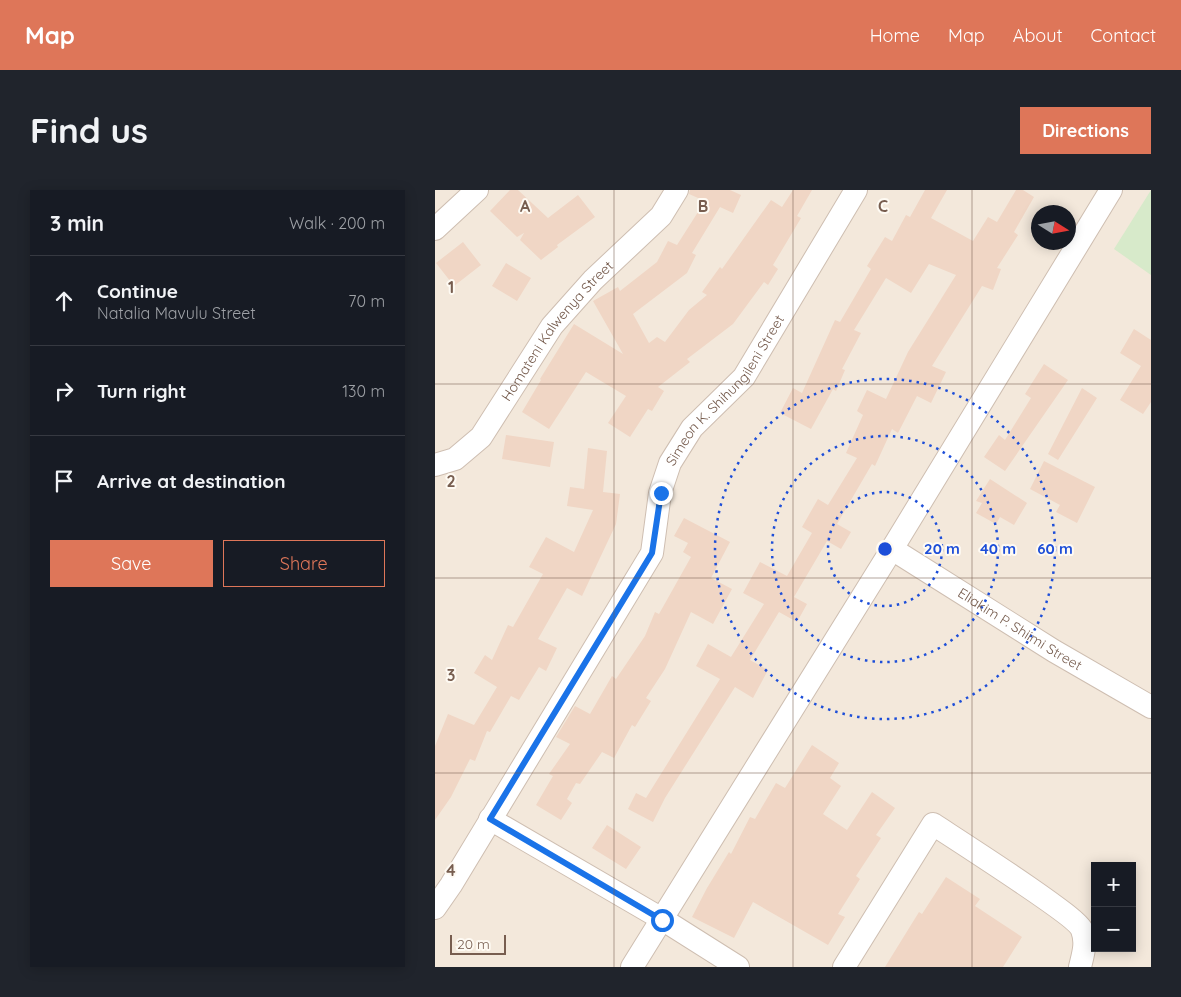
<!DOCTYPE html>
<html lang="en">
<head>
<meta charset="utf-8">
<style>
	body { margin:0; font-family:Quicksand,sans-serif; background:#20242c; color:#f1f3f6 }
	.controls { position:absolute; right:15px; bottom:15px; display:grid; overflow:hidden; border-radius:0px; box-shadow:0 2px 12px #0003 }
	.controls button { width:45px; height:45px; display:grid; place-items:center; padding:0; border:0; border-bottom:1px solid #363941; background:#171b24; color:#f1f3f6; font:25px sans-serif }
	.compass { position:absolute; left:596px; top:15px; width:45px; height:45px; border-radius:50%; background:#171b24; box-shadow:0 2px 12px #0003; rotate:101deg }
	.scale { position:absolute; left:15px; bottom:12px; width:56px; box-sizing:border-box; padding-left:5px; border:2px solid #775d4f; border-top:0; font-size:14px; line-height:18px; white-space:nowrap; color:#775d4f; -webkit-text-stroke:4px #fefaf3; paint-order:stroke }
	.stop { position:absolute; width:15px; height:15px; margin:-11px; border:4px solid #1a73e8; border-radius:50%; background:#fff }
	.stop.end { background:#1a73e8; border-color:#fff; box-shadow:0 1px 5px #0008 }
	.list { margin:0; padding:0; list-style:none }
	h2 { display:flex; justify-content:space-between; align-items:center; height:65px; margin:0; padding:0 20px; font-size:21px }
	h2 small { font-size:16px; font-weight:400; color:#9ea1a6 }
	.list li { display:grid; grid-template-columns:32px 1fr auto; gap:15px; align-items:center; box-sizing:border-box; height:90px; padding:0 20px; border-top:1px solid #363941 }
	.list b { display:block; font-size:19px; white-space:nowrap }
	.list p { margin:0; font-size:16px; white-space:nowrap; color:#9ea1a6 }
	.list em { font-size:16px; font-style:normal; color:#9ea1a6 }
	.actions { display:flex; gap:10px; padding:15px 20px }
	.actions a { flex:1; padding:11px 0; border:1px solid #de7659; border-radius:0px; text-align:center; font-size:18px; color:#de7659 }
	.actions .main { background:#de7659; color:#fff }
	.icon { flex:none; width:28px; height:28px; fill:none; stroke:currentColor; stroke-width:2; stroke-linecap:round; stroke-linejoin:round }
	.map { position:relative; flex:none; width:716px; height:777px; overflow:hidden; border-radius:0px }
	header { display:flex; align-items:center; gap:30px; box-sizing:border-box; height:70px; padding:0 25px; background:#de7659; color:#fff }
	header strong { font-size:24px }
	nav { display:flex; gap:28px; margin-inline-start:auto; font-size:18px }
	.intro { display:flex; align-items:center; justify-content:space-between; box-sizing:border-box; height:120px; padding:0 30px }
	h1 { margin:0; font-size:35px }
	.button { padding:12px 22px; border-radius:0px; background:#de7659; color:#fff; font-size:18px; font-weight:700 }
	main { display:flex; gap:30px; padding:0 30px }
	aside { flex:1; background:#171b24; border-radius:0px; box-shadow:0 2px 12px #0003 }
	.map>svg:first-child { display:block }
</style>
</head>
<body>
<header>
<strong>Map</strong>
<nav><a>Home</a><a>Map</a><a>About</a><a>Contact</a></nav>
</header>
<div class="intro"><h1>Find us</h1><a class="button">Directions</a></div>
<main>
<aside>
<h2>3 min<small>Walk · 200 m</small></h2>
<ul class="list">
<li><svg class="icon" aria-label="ahead" viewBox="0 0 24 24"><path d="M12 20V5M6 11l6-6 6 6"/></svg><div><b>Continue</b><p>Natalia Mavulu Street</p></div><em>70 m</em></li>
<li><svg class="icon" aria-label="right" viewBox="0 0 24 24"><path d="M7 20v-9h11M14 6l5 5-5 5"/></svg><div><b>Turn right</b></div><em>130 m</em></li>
<li><svg class="icon" aria-label="arrive" viewBox="0 0 24 24"><path d="M6 21V4h12l-3 4 3 4H6"/></svg><div><b>Arrive at destination</b></div></li>
</ul>
<div class="actions"><a class="main">Save</a><a>Share</a></div>
</aside>
<div class="map">
<svg width="716" height="777" viewBox="0 0 716 777">
	<rect width="100%" height="100%" fill="#fcf6ec"/>
	<path fill="#f3e8db" fill-rule="evenodd" d="M 0,0 L 716,0 L 716,777 L 0,777 ZM 604,22 L 634,22 L 634,52 L 604,52 ZM 660,676 L 697,676 L 697,758 L 660,758 Z"/>
	<path fill="#d7eaca" d="M 716,0 L 716,85 L 679,59 Z"/>
	<path fill="#f0d6c5" d="M 75,0 L 83,0 L 113,28 L 143,5 L 160,27 L 122,55 L 123,57 L 106,70 L 85,50 L 89,43 L 82,47 L 55,21 Z
		M 255,0 L 295,0 L 306,5 L 298,23 L 285,17 L 257,63 L 261,65 L 252,83 L 198,124 L 214,153 L 222,147 L 230,152 L 254,120 L 272,105 L 267,102 L 285,77 L 287,79 L 336,10 L 347,17 L 358,0 L 377,0 L 362,26 L 366,28 L 338,75 L 343,79 L 333,95 L 329,92 L 298,134 L 252,169 L 255,172 L 223,197 L 229,201 L 217,221 L 213,219 L 195,247 L 173,233 L 191,206 L 151,182 L 114,239 L 87,222 L 106,190 L 105,189 L 139,134 L 188,164 L 158,111 L 183,97 L 185,101 L 222,72 L 233,51 L 242,55 L 270,11 L 254,4 Z
		M 490,0 L 512,0 L 496,28 L 538,51 L 553,27 L 562,32 L 581,0 L 588,0 L 599,7 L 579,42 L 583,45 L 562,78 L 566,79 L 558,100 L 547,96 L 497,176 L 511,182 L 496,213 L 482,206 L 463,243 L 457,239 L 440,276 L 437,274 L 402,334 L 416,342 L 406,359 L 392,351 L 359,407 L 372,414 L 362,432 L 344,422 L 315,470 L 333,480 L 318,508 L 300,497 L 230,608 L 218,632 L 193,619 L 201,603 L 211,608 L 285,489 L 261,476 L 273,454 L 296,467 L 329,414 L 308,403 L 325,372 L 352,386 L 377,343 L 367,337 L 383,309 L 393,315 L 422,268 L 411,263 L 428,225 L 422,221 L 432,200 L 451,209 L 473,162 L 521,85 L 494,74 L 476,103 L 451,88 L 419,140 L 426,143 L 407,179 L 410,180 L 401,201 L 398,199 L 376,239 L 345,223 L 358,198 L 367,203 L 400,130 L 405,132 L 436,79 L 432,76 L 450,47 L 457,51 L 471,25 L 475,27 Z
		M 28,52 L 46,75 L 19,96 L 1,73 Z
		M 71,73 L 96,88 L 82,111 L 57,96 Z
		M 699,139 L 716,150 L 716,212 L 708,224 L 685,210 L 706,176 L 685,163 Z
		M 609,174 L 633,190 L 570,281 L 549,267 L 564,245 L 570,250 L 596,208 L 590,204 Z
		M 647,198 L 662,208 L 623,270 L 613,264 Z
		M 71,245 L 119,252 L 115,277 L 67,269 Z
		M 153,258 L 172,261 L 168,302 L 185,304 L 181,334 L 147,406 L 132,398 L 103,449 L 122,458 L 111,481 L 104,477 L 84,510 L 76,506 L 55,542 L 52,541 L 40,571 L 35,569 L 16,607 L 0,630 L 0,556 L 13,524 L 39,535 L 62,497 L 39,483 L 50,465 L 57,470 L 73,435 L 78,437 L 108,384 L 94,377 L 111,347 L 139,362 L 158,320 L 132,316 L 135,297 L 149,299 Z
		M 609,271 L 660,297 L 642,333 L 621,322 L 625,315 L 595,299 Z
		M 555,289 L 592,313 L 579,335 L 565,327 L 561,334 L 541,323 L 547,313 L 541,311 Z
		M 249,328 L 295,352 L 276,388 L 297,399 L 278,434 L 256,422 L 230,479 L 211,508 L 216,511 L 200,537 L 197,535 L 179,568 L 167,562 L 145,594 L 141,593 L 132,609 L 137,613 L 126,630 L 101,615 L 118,586 L 114,584 L 135,554 L 121,547 L 140,516 L 155,524 L 177,486 L 181,489 L 210,446 L 220,422 L 224,424 L 256,367 L 248,362 L 253,353 L 239,346 Z
		M 377,555 L 404,573 L 395,588 L 406,596 L 388,624 L 412,640 L 437,602 L 460,618 L 441,645 L 446,648 L 421,686 L 425,689 L 403,724 L 410,727 L 393,755 L 318,712 L 299,748 L 257,727 L 272,698 L 294,662 L 296,664 L 315,627 L 320,629 L 341,593 L 350,598 Z
		M 172,635 L 206,657 L 191,679 L 157,658 Z
		M 511,687 L 545,709 L 540,716 L 587,747 L 568,777 L 450,777 L 484,722 L 487,724 Z"/>
	<g fill="none" stroke-linecap="round" stroke-linejoin="round">
		<g stroke="#cebeb1" stroke-width="24">
			<g id="minor">
				<path d="M 0,39 L 42,0"/>
				<path id="s1" d="M 0,275 L 20,269 L 46,247 L 117,136 L 158,90 L 226,26 L 242,0"/>
				<path id="s2" d="M 457,359 L 619,461 L 716,517"/>
				<path d="M 55,629 L 227,729 L 303,777"/>
				<path id="s3" d="M 0,718 L 16,695 L 217,363 L 225,303 L 235,273 L 257,238 L 309,187 L 421,0"/>
				<path d="M 197,777 L 457,359 L 676,0"/>
				<path d="M 409,777 L 498,634 C 519,648 642,726 647,740 C 652,753 648,764 645,777"/>
			</g>
		</g>
		<use href="#minor" stroke="#fff" stroke-width="22"/>
	</g>
	<g fill="none" stroke-linecap="round" stroke-linejoin="round">
		<path stroke="#1a73e8" stroke-width="6" d="M 226,303 L 217,363 L 55,629 L 227,730"/>
	</g>
	<path fill="none" stroke="#775d4f" stroke-width="1" stroke-opacity="0.55" d="M 179,0 L 179,777M 358,0 L 358,777M 537,0 L 537,777M 0,194 L 716,194M 0,388 L 716,388M 0,583 L 716,583"/>
	<g fill="none" stroke="#1d4ed8" stroke-width="2.5" stroke-dasharray="2.5 5">
		<circle cx="450" cy="359" r="57"/>
		<circle cx="450" cy="359" r="113"/>
		<circle cx="450" cy="359" r="170"/>
	</g>
	<g text-anchor="middle" dominant-baseline="central" stroke-width="4" stroke-linejoin="round" paint-order="stroke">
		<g font-size="14" fill="#775d4f" stroke="#fefaf3">
			<text stroke="none"><textPath href="#s1" startOffset="186">Homateni Kalwenya Street</textPath></text>
			<text stroke="none"><textPath href="#s3" startOffset="600">Simeon K. Shihungileni Street</textPath></text>
			<text stroke="none"><textPath href="#s2" startOffset="151">Eliakim P. Shiimi Street</textPath></text>
		</g>
	</g>
	<g font-size="16" text-anchor="middle" font-weight="bold" fill="#775d4f" stroke="#fefaf3" stroke-width="4" stroke-linejoin="round" paint-order="stroke">
		<text x="90" y="22">A</text>
		<text x="268" y="22">B</text>
		<text x="448" y="22">C</text>
		<text x="16" y="103">1</text>
		<text x="16" y="297">2</text>
		<text x="16" y="491">3</text>
		<text x="16" y="686">4</text>
	</g>
	<circle cx="450" cy="359" r="8" fill="#1d4ed8" stroke="#fefaf3" stroke-width="2.5"/>
	<g font-size="15" text-anchor="middle" font-weight="bold" fill="#1d4ed8" stroke="#fefaf3" stroke-width="4" stroke-linejoin="round" paint-order="stroke">
		<text x="507" y="364">20 m</text>
		<text x="563" y="364">40 m</text>
		<text x="620" y="364">60 m</text>
	</g>
</svg>
<div class="controls">
<button>+</button>
<button>−</button>
</div>
<svg class="compass" viewBox="-18 -18 36 36"><path d="M0-13l5 13h-10z" fill="#e53935"/><path d="M0 13l5-13h-10z" fill="#9ea1a6"/></svg>
<div class="scale">20 m</div>
<div class="stop" style="left:227px;top:730px"></div>
<div class="stop end" style="left:226px;top:303px"></div>
</div>
</main>
</body>
</html>
